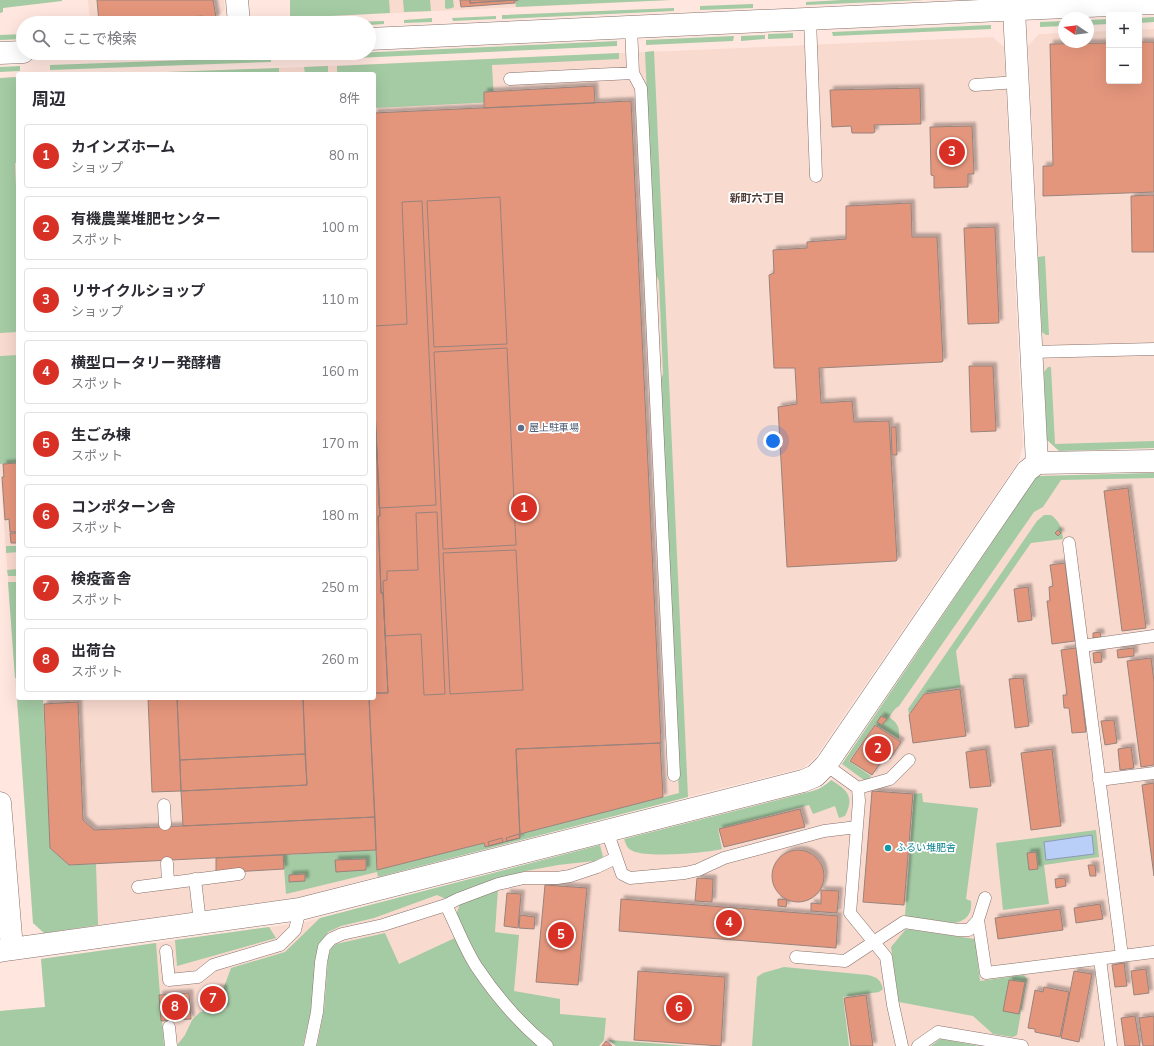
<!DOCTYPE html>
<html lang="ja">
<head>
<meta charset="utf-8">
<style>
	body { margin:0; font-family:"Nunito Sans","Noto Sans JP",sans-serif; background:#f2f2f3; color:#2b2b33 }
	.controls { position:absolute; right:12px; top:12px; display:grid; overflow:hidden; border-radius:4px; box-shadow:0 4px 16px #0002 }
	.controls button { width:36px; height:36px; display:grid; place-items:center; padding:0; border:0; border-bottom:1px solid #e1e1e2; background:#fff; color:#2b2b33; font:20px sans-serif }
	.compass { position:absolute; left:1058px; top:12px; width:36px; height:36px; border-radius:50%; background:#fff; box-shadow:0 4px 16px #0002; rotate:283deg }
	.you { position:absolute; left:773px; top:441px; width:14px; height:14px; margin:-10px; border:3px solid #fff; border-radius:50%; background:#1a73e8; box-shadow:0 0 0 6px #1a73e833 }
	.badge { display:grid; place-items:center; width:26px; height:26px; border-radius:50%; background:#d93025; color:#fff; font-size:13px; font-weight:700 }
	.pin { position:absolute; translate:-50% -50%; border:2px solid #fff; box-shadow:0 1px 4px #0006 }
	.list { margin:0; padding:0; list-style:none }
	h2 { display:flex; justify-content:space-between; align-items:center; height:52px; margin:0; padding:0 16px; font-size:17px }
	h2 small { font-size:13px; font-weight:400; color:#7c7c81 }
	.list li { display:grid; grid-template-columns:26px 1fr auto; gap:12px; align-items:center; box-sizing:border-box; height:64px; margin:0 8px 8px; padding:0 8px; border:1px solid #e1e1e2; border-radius:4px }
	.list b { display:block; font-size:15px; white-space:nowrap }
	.list p { margin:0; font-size:13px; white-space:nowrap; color:#7c7c81 }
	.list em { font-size:13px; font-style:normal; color:#7c7c81 }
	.icon { flex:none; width:22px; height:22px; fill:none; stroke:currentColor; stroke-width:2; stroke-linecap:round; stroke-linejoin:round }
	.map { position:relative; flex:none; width:1154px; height:1046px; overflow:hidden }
	.search { position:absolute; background:#fff; box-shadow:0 4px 16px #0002; left:16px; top:16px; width:360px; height:44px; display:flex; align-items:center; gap:10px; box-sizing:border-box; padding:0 14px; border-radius:22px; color:#7c7c81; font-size:15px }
	.panel { position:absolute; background:#fff; box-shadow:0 4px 16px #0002; left:16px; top:72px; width:360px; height:628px; border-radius:4px }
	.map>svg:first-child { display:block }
</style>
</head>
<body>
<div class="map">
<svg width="1154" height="1046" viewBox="0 0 1154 1046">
	<defs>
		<filter id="shadow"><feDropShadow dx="3.5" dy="-3.5" stdDeviation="1" flood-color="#0004"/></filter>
	</defs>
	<rect width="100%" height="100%" fill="#ffe7df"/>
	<path fill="#f9dacf" d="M 88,0 L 224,0 L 225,9 L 214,21 L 152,23 L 90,23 Z
		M 290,0 L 671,0 L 290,18 Z
		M 1154,29 L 1154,448 L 1059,451 L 1047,440 L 1028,46 L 1039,34 L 1064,33 L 1064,42 L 1088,42 L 1088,32 L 1109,31 L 1109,81 L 1139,81 L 1139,30 Z
		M 993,37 L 1004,47 L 1023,446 L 1019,461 L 815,758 L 803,768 L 520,839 L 301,897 L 44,933 L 33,923 L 0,470 L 0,78 L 18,77 L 18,698 L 374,698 L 374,74 L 113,74 L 302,67 Z
		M 1154,473 L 1154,1046 L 0,1046 L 0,1011 L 45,1007 L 41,959 L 305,922 L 819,789 L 826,785 L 831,780 L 1037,476 Z"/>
	<path fill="#a4cba4" d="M 0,0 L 62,0 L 62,1 L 3,8 L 3,12 L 0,13 Z
		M 290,0 L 389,0 L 390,13 L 290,18 Z
		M 403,0 L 430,0 L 431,11 L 404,12 Z
		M 445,0 L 453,0 L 454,7 L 452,8 L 447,9 L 445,8 Z
		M 515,0 L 671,0 L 516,7 Z
		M 842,0 L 925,0 L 806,5 L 806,2 Z
		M 753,4 L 753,8 L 700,10 L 700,6 Z
		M 674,8 L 674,11 L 502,19 L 502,15 Z
		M 496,16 L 496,19 L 453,21 L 452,18 Z
		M 1154,17 L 1154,22 L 1139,23 L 1139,18 Z
		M 432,18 L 432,22 L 404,23 L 404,20 Z
		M 1109,19 L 1109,24 L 1088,25 L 1088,20 Z
		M 384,21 L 384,24 L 369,25 L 369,23 L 354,23 L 354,22 Z
		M 1064,21 L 1064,26 L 1040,27 L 1040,22 Z
		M 991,25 L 991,29 L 833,36 L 832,32 Z
		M 793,33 L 793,38 L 768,39 L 768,34 Z
		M 23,34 L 23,39 L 0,40 L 0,35 Z
		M 765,35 L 765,39 L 741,41 L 741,36 Z
		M 734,36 L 733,41 L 646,45 L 646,40 Z
		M 617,41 L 617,46 L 356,58 L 355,53 Z
		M 654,51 L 688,797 L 378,877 L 377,872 L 286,894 L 283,855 L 376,850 L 377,870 L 484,843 L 485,847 L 520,834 L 679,793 L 660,382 L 663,374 L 659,281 L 655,273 L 645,52 Z
		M 619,53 L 619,59 L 492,65 L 494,102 L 374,108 L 374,74 L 337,74 L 337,66 Z
		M 324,54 L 324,59 L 307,60 L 306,55 Z
		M 271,57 L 271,62 L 50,70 L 50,65 Z
		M 20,66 L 20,71 L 0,72 L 0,67 Z
		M 328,66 L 328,74 L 305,74 L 304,67 Z
		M 279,68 L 279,74 L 113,74 Z
		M 18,77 L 18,163 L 15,163 L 18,234 L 18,332 L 0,333 L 0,78 Z
		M 1045,256 L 1049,335 L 1046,335 L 1042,332 L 1038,257 Z
		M 18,355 L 18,463 L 0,464 L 0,356 Z
		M 1048,367 L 1051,367 L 1055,444 L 1154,441 L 1154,448 L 1059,451 L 1047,440 L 1044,372 Z
		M 1154,473 L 1154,478 L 1061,480 L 1043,507 L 1034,512 L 899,706 L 895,709 L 889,717 C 898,723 900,728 899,739 L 875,724 L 849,761 L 871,776 L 869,779 L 864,780 L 842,764 L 1037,476 Z
		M 1044,515 L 1051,515 C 1060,522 1062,528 1063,539 L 1031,543 L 956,651 L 961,687 L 924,693 L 909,714 L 908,709 L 1037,521 Z
		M 6,546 L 18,546 L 18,552 L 6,553 Z
		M 18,569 L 18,576 L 8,576 L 7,570 Z
		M 8,582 L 18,582 L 18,678 L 15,678 Z
		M 16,684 L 18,684 L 18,698 L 43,698 L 50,848 L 69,865 L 96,864 L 98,925 L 44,933 L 33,923 Z
		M 831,780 C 847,790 855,796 845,816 L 839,818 L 835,806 L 813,814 L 809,805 L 718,829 L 722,849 C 706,853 647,858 633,851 C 627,849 626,844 624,839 L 809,792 C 817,790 824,787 831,780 Z
		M 922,793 L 923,802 L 978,808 L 966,899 L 971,901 C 972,913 968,920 955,923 L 905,916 L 914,794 Z
		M 1096,830 L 1099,857 L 1044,865 L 1049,904 L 1003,910 L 996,843 Z
		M 600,845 L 603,857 L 594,861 L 558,865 L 526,871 L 472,887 L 446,899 L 437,895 L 374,918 L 341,926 L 328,932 L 319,946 L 311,1011 L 303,1046 L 178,1046 L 178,1044 L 185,1035 L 192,1020 L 200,1012 L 226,1010 L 224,987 L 231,968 L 285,952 L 320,918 Z
		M 498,889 L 495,932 L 519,935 L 514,991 L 560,999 L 560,1014 L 606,1018 L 604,1040 L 599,1046 L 554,1046 L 539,1034 L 519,1014 L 487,975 L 456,915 L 460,904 Z
		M 269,927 L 276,938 L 177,966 L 175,940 Z
		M 906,929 L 975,939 L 980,981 L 1024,975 L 1027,979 L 1017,1035 L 1013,1037 L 993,1034 L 973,1016 L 899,1002 L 891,947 Z
		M 385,933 L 399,964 L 457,937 L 541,1046 L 317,1046 L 324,1010 L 328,958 L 331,948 L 336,944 Z
		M 156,943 L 164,1046 L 0,1046 L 0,1011 L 45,1007 L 41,959 Z
		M 784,967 L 868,975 C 878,978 880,979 883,989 L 879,992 L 843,997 L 849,1046 L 752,1046 L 757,977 L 763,973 Z
		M 940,1039 L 980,1046 L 931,1046 Z
		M 609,1040 L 690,1046 L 616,1046 Z"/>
	<path fill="#bacff8" stroke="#8e9ab6" d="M 1092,835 L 1094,854 L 1046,860 L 1044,842 Z"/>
	<path fill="#e4967b" stroke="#98837c" filter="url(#shadow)" d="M 97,0 L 213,0 L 216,17 L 214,20 L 210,22 L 205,19 L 203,16 L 99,23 Z
		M 460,0 L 470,0 L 470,3 L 515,0 L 515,3 L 461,7 Z
		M 470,0 L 518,0 L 470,3 Z
		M 1139,42 L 1154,42 L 1154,192 L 1043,196 L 1043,166 L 1051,166 L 1053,165 L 1050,44 L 1109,43 L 1109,81 L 1139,81 Z
		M 594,86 L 595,103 L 484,108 L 484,92 Z
		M 920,88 L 921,124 L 874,125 L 875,132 L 873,133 L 852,133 L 851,126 L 832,127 L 830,90 Z
		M 631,101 L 661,743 L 516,749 L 520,838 L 485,847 L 484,843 L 377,870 L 369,698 L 374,698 L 374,693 L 388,693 L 383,593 L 381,593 L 378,516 L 380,516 L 374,389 L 374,113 Z
		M 972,126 L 974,174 L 968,174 L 968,187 L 934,188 L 934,176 L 931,175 L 930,127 Z
		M 1154,195 L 1154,252 L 1132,252 L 1131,196 Z
		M 500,197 L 507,344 L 434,347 L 427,201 Z
		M 422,201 L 436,505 L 379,508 L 374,389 L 375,326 L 407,324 L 402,202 Z
		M 911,203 L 912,237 L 937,237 L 943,361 L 942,362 L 819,368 L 821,403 L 852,401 L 854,422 L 889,421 L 897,560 L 896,561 L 787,567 L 778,407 L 797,404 L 795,368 L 774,368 L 769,275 L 774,273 L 773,250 L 807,248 L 807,242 L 846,239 L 846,206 Z
		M 995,227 L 999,323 L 968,324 L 964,228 Z
		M 507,348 L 516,545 L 443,549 L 434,352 Z
		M 969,366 L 993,366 L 996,431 L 971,432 Z
		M 374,389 L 380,516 L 378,516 L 381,593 L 383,593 L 388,693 L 374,693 Z
		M 891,427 L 896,427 L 897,455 L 892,455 Z
		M 18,463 L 18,543 L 17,532 L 10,532 L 9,519 L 5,520 L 2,477 L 4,477 L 3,464 Z
		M 1128,488 L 1146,628 L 1122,631 L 1104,491 Z
		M 437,512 L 445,694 L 424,695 L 421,634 L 385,636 L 383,581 L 387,580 L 387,571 L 418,570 L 416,513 Z
		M 1058,530 L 1061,533 L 1058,536 L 1055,533 Z
		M 10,533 L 17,533 L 17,543 L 11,543 Z
		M 516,550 L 523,690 L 450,694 L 443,553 Z
		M 1065,563 L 1075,641 L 1052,644 L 1047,601 L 1050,601 L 1049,587 L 1053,586 L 1050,565 Z
		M 1028,587 L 1032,620 L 1018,622 L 1014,589 Z
		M 1100,632 L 1101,637 L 1093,638 L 1093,633 Z
		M 1076,648 L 1086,732 L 1072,733 L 1069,708 L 1064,708 L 1063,695 L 1067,695 L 1061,650 Z
		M 1134,648 L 1134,656 L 1118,658 L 1117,650 Z
		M 1101,652 L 1102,662 L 1094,663 L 1093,653 Z
		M 1151,658 L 1154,681 L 1154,765 L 1141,767 L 1127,661 Z
		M 1023,678 L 1029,726 L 1015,728 L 1009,679 Z
		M 960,689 L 966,736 L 913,743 L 909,715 L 924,694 Z
		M 148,698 L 177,698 L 181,791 L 152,792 Z
		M 177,698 L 303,698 L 305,754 L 180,760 Z
		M 303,698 L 369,698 L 375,817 L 183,826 L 181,791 L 307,785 Z
		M 78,702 L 83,820 L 94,830 L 375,817 L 376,850 L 69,865 L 50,848 L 44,704 Z
		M 881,716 L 887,719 L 882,725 L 877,722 Z
		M 1114,720 L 1117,743 L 1105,745 L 1101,721 Z
		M 875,725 L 901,742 L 890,759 L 885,756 L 872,775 L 850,761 Z
		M 660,743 L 663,797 L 520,834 L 516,749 Z
		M 1131,747 L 1134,768 L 1120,770 L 1118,749 Z
		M 986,749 L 991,786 L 970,788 L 966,752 Z
		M 1052,749 L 1061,826 L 1031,830 L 1021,753 Z
		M 305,754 L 307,785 L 181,791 L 180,760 Z
		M 1154,783 L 1154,876 L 1142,785 Z
		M 872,791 L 913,794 L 904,905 L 863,902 Z
		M 800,809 L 805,827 L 724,847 L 719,829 Z
		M 519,834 L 520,838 L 507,841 L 506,838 Z
		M 502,838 L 503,842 L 489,846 L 488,842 Z
		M772 876a26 26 0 1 1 52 0a26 26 0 1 1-52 0Z
		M 1036,852 L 1038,869 L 1029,870 L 1027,853 Z
		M 283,855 L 284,869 L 216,873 L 216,858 Z
		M 366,859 L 366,870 L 336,872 L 335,860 Z
		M 1088,865 L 1095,865 L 1096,876 L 1090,876 Z
		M 305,874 L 305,881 L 289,882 L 289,875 Z
		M 697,878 L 713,879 L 712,902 L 695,901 Z
		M 1065,878 L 1066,886 L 1056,888 L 1055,879 Z
		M 545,885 L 587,888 L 578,985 L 536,982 Z
		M 821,890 L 839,891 L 837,913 L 811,911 L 811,903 L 821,904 Z
		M 507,893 L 521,894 L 518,928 L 504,926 Z
		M 621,899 L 838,916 L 836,948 L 619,931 Z
		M 778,899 L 787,900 L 786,907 L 778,906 Z
		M 1100,904 L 1103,919 L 1076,923 L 1074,908 Z
		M 1060,909 L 1063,930 L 998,939 L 995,918 Z
		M 520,915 L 535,917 L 534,929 L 519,928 Z
		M 1124,963 L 1127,986 L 1115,987 L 1112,965 Z
		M 1146,969 L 1149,993 L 1134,995 L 1131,971 Z
		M 638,971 L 725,977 L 721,1046 L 634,1040 Z
		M 1074,971 L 1092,974 L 1079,1042 L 1061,1038 Z
		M 1009,980 L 1025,982 L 1019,1014 L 1003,1011 Z
		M 1044,987 L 1069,992 L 1060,1037 L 1035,1032 L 1035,1029 L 1028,1028 L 1035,990 L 1043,992 Z
		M 223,988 L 225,1009 L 203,1011 L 202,990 Z
		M 189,993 L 191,1019 L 161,1021 L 159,995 Z
		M 866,995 L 873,1046 L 851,1046 L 844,998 Z
		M 1135,1016 L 1140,1046 L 1125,1046 L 1121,1018 Z
		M 1154,1016 L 1154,1046 L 1143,1046 L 1139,1018 Z
		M 606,1041 L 612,1046 L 602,1046 Z"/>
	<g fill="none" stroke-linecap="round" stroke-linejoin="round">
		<g stroke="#86716a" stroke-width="13">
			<path id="lane" d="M 810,19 L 816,176
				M 633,73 L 641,88 L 674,775
				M 510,79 L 633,73 L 631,27
				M 975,85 L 1017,82
				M 1031,352 L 1154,349
				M 1069,543 L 1122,956
				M 1082,646 L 1154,636
				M 826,765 L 858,788 L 859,801 L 850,913 L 886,957 L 893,1005 L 902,1046
				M 1099,780 L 1154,773
				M 858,788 L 890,779 L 909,760
				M 164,805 L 165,824
				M 607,831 L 622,874 L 630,878 L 685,873 L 698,870 L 724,858 L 824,831 L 857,827
				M 167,863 L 168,883
				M 195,879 L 200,923
				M 138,887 L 239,874
				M 446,905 C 456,925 464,947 476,966 C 496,996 519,1023 547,1046
				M 978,920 L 986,973 L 1154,952
				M 166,951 L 169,980 L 198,977 L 213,965 L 280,945 L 295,930 L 300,909
				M 796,957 L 845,961 L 904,922 L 958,930 L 969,930 L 978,920 L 985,898
				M 1100,959 L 1111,1046
				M 169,1027 L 171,1046
				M 310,1046 L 317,1012 L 321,962 L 324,947 L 331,939 L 342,934 L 383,925 L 446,905 L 458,899 L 498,884 L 524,878 L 557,878 L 570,876 L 597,867 L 616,858
				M 918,1046 L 938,1032 L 1022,1046"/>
		</g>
		<g stroke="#86716a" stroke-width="23">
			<path id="street" d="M 237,0 L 239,23
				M 1014,10 L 1037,463
				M 0,803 L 12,949 L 0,951
				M 12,949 L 300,909 L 803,781 L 815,776 L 826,765 L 1027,471 L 1037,463 L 1154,461"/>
		</g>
		<g stroke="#86716a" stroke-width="23">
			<path id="secondary" d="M 369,39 L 1154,3
				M 0,53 L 23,52"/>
		</g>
		<use href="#lane" stroke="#fff" stroke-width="12"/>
		<use href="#street" stroke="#fff" stroke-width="22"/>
		<use href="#secondary" stroke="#fff" stroke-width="22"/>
	</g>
	<circle fill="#5c6f8a" stroke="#fff" stroke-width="1.5" cx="521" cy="428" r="4"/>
	<circle fill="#0f9aa8" stroke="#fff" stroke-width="1.5" cx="888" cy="848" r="4"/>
	<g text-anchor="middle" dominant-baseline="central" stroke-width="3.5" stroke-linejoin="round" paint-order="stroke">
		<g font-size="10" fill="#4e5e75" stroke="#fff" text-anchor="start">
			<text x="529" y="428">屋上駐車場</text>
		</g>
		<g font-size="10" fill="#0d838f" stroke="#fff" text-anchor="start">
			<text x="896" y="848">ふるい堆肥舎</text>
		</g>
		<g font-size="11" font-weight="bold" fill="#4a3832" stroke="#fff">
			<text x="757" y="198">新町六丁目</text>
		</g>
	</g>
</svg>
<div class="controls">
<button>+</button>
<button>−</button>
</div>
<svg class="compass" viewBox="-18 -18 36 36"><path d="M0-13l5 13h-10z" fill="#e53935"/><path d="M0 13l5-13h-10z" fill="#7c7c81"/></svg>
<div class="you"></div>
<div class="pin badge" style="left:524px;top:508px">1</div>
<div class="pin badge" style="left:878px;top:749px">2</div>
<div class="pin badge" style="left:952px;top:152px">3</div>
<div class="pin badge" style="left:729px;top:923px">4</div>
<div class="pin badge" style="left:561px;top:935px">5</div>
<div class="pin badge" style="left:679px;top:1008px">6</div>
<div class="pin badge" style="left:213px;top:999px">7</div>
<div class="pin badge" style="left:175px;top:1007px">8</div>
<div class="search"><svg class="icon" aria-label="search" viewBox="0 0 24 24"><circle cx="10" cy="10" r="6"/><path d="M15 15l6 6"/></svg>ここで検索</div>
<section class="panel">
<h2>周辺<small>8件</small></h2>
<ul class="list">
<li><span class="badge">1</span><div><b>カインズホーム</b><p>ショップ</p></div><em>80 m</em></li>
<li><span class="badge">2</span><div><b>有機農業堆肥センター</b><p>スポット</p></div><em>100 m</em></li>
<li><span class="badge">3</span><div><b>リサイクルショップ</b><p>ショップ</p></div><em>110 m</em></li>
<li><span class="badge">4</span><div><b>横型ロータリー発酵槽</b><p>スポット</p></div><em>160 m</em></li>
<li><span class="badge">5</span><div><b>生ごみ棟</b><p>スポット</p></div><em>170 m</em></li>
<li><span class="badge">6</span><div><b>コンポターン舎</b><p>スポット</p></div><em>180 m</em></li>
<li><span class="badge">7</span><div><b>検疫畜舎</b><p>スポット</p></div><em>250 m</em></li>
<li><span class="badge">8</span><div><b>出荷台</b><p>スポット</p></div><em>260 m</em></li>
</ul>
</section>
</div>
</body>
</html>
